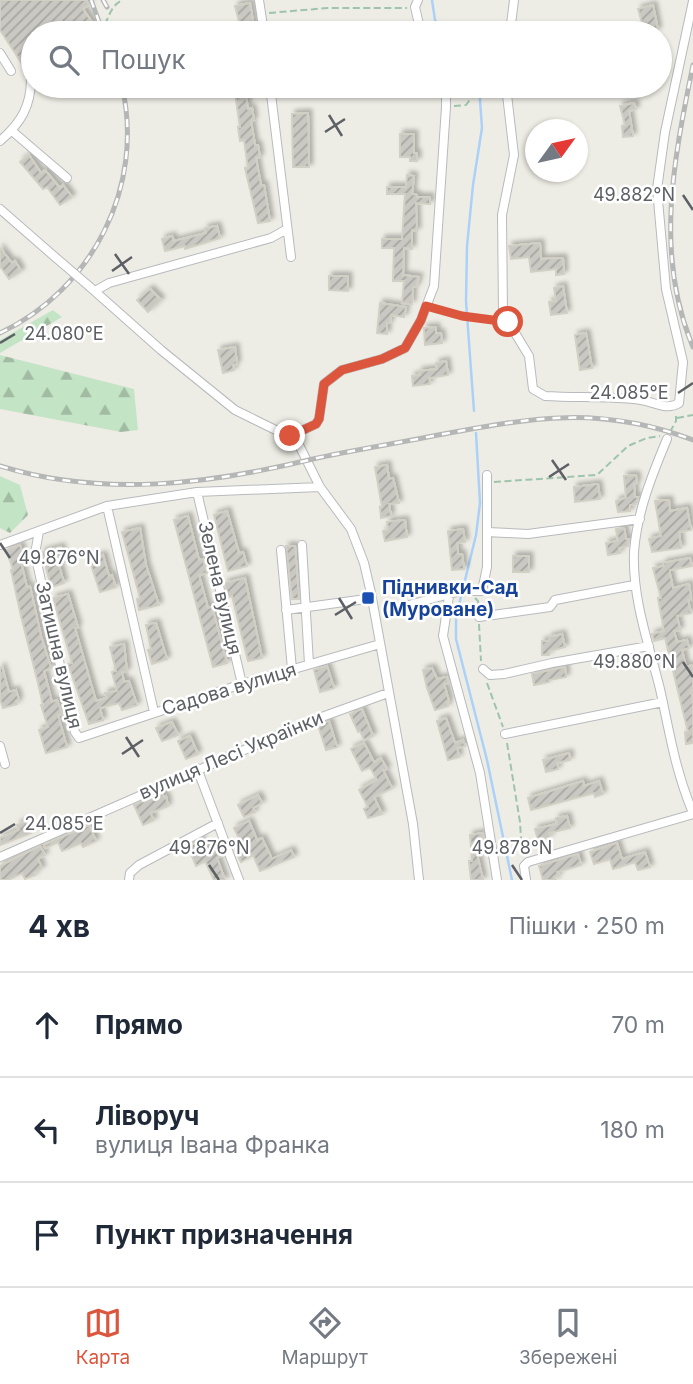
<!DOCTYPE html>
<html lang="uk">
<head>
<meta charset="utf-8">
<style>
	body { margin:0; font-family:Inter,sans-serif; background:#f6f6f7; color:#1f2937 }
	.compass { position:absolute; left:525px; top:119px; width:63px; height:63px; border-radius:50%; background:#fff; box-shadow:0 2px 5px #0004; rotate:57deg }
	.stop { position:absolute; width:21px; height:21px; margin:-16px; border:5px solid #dc563d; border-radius:50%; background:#fff }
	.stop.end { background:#dc563d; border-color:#fff; box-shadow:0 2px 7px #0008 }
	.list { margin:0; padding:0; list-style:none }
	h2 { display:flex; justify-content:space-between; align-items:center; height:91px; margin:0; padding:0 28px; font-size:30px }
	h2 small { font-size:23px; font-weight:400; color:#747a83 }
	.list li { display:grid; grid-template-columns:46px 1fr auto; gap:21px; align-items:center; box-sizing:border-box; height:105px; padding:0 28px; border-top:2px solid #e0e1e3 }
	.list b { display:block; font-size:26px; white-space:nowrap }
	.list p { margin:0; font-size:23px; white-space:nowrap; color:#747a83 }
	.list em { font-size:23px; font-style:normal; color:#747a83 }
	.icon { flex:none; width:38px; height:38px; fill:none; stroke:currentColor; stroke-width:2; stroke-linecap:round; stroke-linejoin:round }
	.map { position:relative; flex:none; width:693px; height:880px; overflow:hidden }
	.search { position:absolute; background:#fff; box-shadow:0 2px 5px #0004; left:21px; right:21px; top:21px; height:77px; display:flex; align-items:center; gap:18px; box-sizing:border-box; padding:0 24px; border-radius:38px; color:#747a83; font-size:26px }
	.sheet { height:406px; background:#fff }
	nav { display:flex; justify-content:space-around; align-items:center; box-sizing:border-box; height:98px; border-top:2px solid #e0e1e3; background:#fff; font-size:19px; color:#747a83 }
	nav a { display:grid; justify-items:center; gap:4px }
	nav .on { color:#dc563d }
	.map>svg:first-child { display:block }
</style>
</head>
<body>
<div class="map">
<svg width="693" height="880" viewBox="0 0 693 880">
	<defs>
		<pattern id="forest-firs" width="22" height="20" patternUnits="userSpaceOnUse" patternTransform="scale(1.75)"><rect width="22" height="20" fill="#c4e4c6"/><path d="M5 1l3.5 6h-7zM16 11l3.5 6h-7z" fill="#a2bca4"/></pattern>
		<pattern id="building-hatch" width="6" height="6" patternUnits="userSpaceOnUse" patternTransform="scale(1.75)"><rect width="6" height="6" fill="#cac8c2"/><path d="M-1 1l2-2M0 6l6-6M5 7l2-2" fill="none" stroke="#a7a6a1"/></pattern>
		<filter id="shadow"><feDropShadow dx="3.5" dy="-3.5" stdDeviation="2" flood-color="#0004"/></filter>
	</defs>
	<rect width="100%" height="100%" fill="#eeede5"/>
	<path fill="url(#forest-firs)" d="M 53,310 L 62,317 L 0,353 L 0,340 Z
		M 0,355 L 134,389 L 138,430 L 121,432 L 0,409 Z
		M 0,476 L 20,485 L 28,515 L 10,533 L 0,528 Z"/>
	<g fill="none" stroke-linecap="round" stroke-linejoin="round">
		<path stroke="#abd1f8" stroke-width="2.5" d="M 432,0 L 435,20 L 442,33
			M 474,411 L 466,301 L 467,246 L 473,185 L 482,128 L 479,86
			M 476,433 L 480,503 L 476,535 L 456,617 L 456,639 L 487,760 L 512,880"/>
	</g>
	<path fill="url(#building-hatch)" stroke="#d2cfc4" stroke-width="2" filter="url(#shadow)" d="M 0,0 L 86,0 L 89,5 L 83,9 L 94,25 L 82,33 L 33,33 L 33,65 L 26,70 L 0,30 Z
		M 250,3 L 255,33 L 242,33 L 235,6 Z
		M 653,5 L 658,30 L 645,33 L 638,9 Z
		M 243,86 L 249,86 L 251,95 L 246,96 L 248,109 L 252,108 L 254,120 L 251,121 L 255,145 L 258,145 L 260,157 L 256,158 L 261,185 L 264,185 L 270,221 L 258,223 L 245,168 L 248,168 L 244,140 L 240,141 L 238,127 L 240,127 L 234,87 Z
		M 634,103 L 636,109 L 629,111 L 633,136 L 623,137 L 622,126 L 625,125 L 620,106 Z
		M 308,113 L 309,167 L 293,167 L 292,114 Z
		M 400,134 L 414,134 L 414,153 L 417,153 L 417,161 L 410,161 L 410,157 L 400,157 Z
		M 29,155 L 41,173 L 45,170 L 60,188 L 63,185 L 72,197 L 60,205 L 47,187 L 43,189 L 20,162 Z
		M 407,175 L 414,176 L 412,194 L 417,195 L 417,197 L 430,197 L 430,204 L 416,203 L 417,231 L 412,230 L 412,249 L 404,248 L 403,275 L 419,277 L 416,287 L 413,287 L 412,304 L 402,303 L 404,281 L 393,281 L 394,248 L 382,248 L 382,239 L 402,239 L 405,194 L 387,194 L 387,187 L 406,187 Z
		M 217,226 L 220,238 L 185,249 L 185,246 L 165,251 L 162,239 L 172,236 L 174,241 L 206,233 L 205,228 Z
		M 540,243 L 541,259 L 563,258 L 564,274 L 556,275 L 556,269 L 531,272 L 529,257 L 511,259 L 509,246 Z
		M 0,248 L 12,263 L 15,261 L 21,271 L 9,279 L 0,266 Z
		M 329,276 L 348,276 L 348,291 L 329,290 Z
		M 563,286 L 567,313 L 551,315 L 549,302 L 556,301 L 554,288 Z
		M 150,289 L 161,300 L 148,312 L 137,300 Z
		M 380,303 L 406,307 L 404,317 L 391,315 L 390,323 L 387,323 L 387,334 L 377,333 Z
		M 436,327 L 436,333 L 441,333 L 442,343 L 425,345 L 424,328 Z
		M 586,333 L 592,368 L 580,370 L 575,335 Z
		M 235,347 L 237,364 L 233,365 L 234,370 L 223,373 L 218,350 Z
		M 446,361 L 448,375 L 429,378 L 430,384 L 413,386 L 412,376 L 420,375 L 419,371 L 437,369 L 436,363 Z
		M 387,465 L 389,479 L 393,478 L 399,503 L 389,504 L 391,516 L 381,518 L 380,507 L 382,507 L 375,467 Z
		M 636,475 L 637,483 L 634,484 L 635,497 L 638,497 L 636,504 L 630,505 L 630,511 L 618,512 L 616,501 L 626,498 L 624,476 Z
		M 598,484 L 600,499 L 575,502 L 574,487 Z
		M 669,500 L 670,511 L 687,508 L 691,530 L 679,532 L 681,548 L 652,552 L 649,539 L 661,536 L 655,501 Z
		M 227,511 L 239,553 L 243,552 L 247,566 L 228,571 L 214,515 Z
		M 188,516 L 199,560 L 203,559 L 207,573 L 199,575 L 208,608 L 212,607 L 227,663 L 213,667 L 174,520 Z
		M 405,520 L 407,537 L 385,541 L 383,531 L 388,530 L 387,522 Z
		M 140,528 L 146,565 L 159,605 L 139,610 L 137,599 L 140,598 L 122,532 Z
		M 624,528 L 626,539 L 629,539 L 628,546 L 619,548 L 620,553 L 608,555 L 606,543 L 618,541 L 616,529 Z
		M 463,529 L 465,542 L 457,543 L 458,554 L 462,554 L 464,569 L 452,570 L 448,531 Z
		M 20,545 L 24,557 L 20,558 L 27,587 L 30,586 L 41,636 L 51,668 L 44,671 L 52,702 L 57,700 L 62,714 L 58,715 L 67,747 L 46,753 L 39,730 L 48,727 L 41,705 L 43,705 L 38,683 L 21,616 L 11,570 L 13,569 L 6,550 Z
		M 286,546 L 295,546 L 299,599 L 292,599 Z
		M 61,547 L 64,560 L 58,562 L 64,583 L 51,587 L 42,552 Z
		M 103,555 L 109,576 L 112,575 L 116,587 L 100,592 L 89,559 Z
		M 513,556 L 529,556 L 529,572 L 513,572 Z
		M 690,558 L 692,566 L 670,570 L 670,574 L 673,588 L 689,584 L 690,590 L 691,599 L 688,600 L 691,613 L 677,616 L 680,630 L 674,631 L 677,642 L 687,640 L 689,648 L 682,650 L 686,667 L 693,665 L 693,689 L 691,691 L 693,700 L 693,743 L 686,744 L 685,732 L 688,732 L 665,638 L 654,641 L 652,634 L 664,631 L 658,598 L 661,598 L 653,568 L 664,566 L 663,563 Z
		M 245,578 L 262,658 L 248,661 L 232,596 L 228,597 L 225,583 Z
		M 68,594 L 78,627 L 75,628 L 96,701 L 107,698 L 105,693 L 117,691 L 112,672 L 116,671 L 110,647 L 124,644 L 127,671 L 122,672 L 124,682 L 129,681 L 137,705 L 122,710 L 119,703 L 100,708 L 103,720 L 89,724 L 68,664 L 72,663 L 53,598 Z
		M 156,623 L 167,659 L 152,664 L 148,650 L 151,649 L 146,625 Z
		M 562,634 L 565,647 L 549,651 L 549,655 L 542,655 L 542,641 L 549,641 L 549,637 Z
		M 327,666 L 334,688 L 320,692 L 314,670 Z
		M 2,667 L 9,692 L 16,690 L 19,700 L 16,701 L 17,704 L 3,708 L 0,699 L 0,668 Z
		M 565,667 L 566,677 L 549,680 L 549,682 L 534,685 L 532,674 Z
		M 432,668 L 437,679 L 447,677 L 449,683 L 444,684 L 449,701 L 447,702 L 448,706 L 435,710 L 427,688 L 423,670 Z
		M 362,709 L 373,736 L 364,740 L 360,731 L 358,732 L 350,714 Z
		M 446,718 L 455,743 L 463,740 L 465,746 L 457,748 L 459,757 L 448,760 L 437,721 Z
		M 329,721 L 337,747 L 326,750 L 318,725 Z
		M 172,722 L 178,735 L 162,741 L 156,728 Z
		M 190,736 L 198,754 L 186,759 L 178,741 Z
		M 364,743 L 374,762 L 381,758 L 387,769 L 383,770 L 392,788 L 374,797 L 382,814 L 368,818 L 364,809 L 368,807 L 359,790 L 377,780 L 370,767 L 362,771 L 351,749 Z
		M 569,753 L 570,760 L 557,763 L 558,769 L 546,772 L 543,760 Z
		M 583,781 L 584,786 L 599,781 L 603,794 L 595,797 L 594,793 L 531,810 L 528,798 Z
		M 162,793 L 164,797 L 166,796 L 168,806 L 150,813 L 154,820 L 143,825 L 134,805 Z
		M 258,795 L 262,803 L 253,808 L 255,812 L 244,817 L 238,805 Z
		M 567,816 L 570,828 L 549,833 L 550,837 L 538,840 L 535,829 L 557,824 L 556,818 Z
		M 26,821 L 31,833 L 0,845 L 0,838 L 19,830 L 17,825 Z
		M 249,821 L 257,840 L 262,838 L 272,859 L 291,850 L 294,857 L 260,871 L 253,855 L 241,862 L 237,854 L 244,849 L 234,828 Z
		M 89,825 L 96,841 L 83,847 L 81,843 L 62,851 L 58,842 L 45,848 L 44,845 Z
		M 483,833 L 486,854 L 477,854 L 483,880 L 471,880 L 469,861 L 472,861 L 470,835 Z
		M 201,840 L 208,853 L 220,849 L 223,855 L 217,858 L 225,880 L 214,880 L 205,861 L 196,866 L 188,846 Z
		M 617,843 L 622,859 L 645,852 L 650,867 L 638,870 L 635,862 L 613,869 L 610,859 L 594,864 L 590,852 Z
		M 40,846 L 45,855 L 38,859 L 42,868 L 34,873 L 35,875 L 25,879 L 22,873 L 8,880 L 0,880 L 0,866 Z
		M 578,854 L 581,865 L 557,872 L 559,875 L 554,877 L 556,880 L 543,880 L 539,866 Z"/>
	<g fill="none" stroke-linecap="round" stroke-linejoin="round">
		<g stroke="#b7babe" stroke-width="10">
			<path id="minor" d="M 259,0 L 264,33
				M 418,0 L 415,7 L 421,33
				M 510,33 L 514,0
				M 0,53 L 11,71
				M 270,86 L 291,257
				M 506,86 L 514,155 L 502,215 L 503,313 L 529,356 L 533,389 L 545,396 C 577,398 610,396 641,400 C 655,402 666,411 679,403 L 683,362 L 666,289 L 657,189 L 665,132 L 693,1
				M 12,131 L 67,178
				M 0,141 C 21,123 31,106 31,79
				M 0,209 L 55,257
				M 90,287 L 161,350 L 235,410 L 294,439 L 300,447 L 320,487 L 351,529 L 364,563 L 371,593 L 413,824 L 419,880
				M 95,291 L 109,283 L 271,238 L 287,229
				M 290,436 L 316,424 L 319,419 L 324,384 L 342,370 L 382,359 L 405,348 L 421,320 L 434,286 L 446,107 L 446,92 L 444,86
				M 667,439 C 652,475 637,512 634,552 C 632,598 649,645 660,689 C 670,734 675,770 693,813
				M 197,492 L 242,684
				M 107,506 L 154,712
				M 39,531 L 35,554 L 75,732 L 79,738 L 242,684 L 380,644
				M 487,532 L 528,534 L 640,519
				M 0,545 L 107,506 L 197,492 L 320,487
				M 302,545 L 309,664
				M 281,550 L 292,669
				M 449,596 L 443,636 L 480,773 L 497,880
				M 286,610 L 366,599
				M 390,610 L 461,591 L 482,591 L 487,567 L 487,475
				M 479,617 L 550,607 L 555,600 L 634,585
				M 483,669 L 490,675 L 504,674 L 552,663 L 649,646
				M 505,734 L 663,702
				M 0,746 L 5,764
				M 197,768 L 239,880
				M 0,857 L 308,722 L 388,693
				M 129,880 L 130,873 L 139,865 L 218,823
				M 526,880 L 524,866 L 528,862 L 693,814"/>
		</g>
		<path stroke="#9ec4ab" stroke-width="2" stroke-dasharray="7 3.5" stroke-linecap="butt" d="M 269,13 L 327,8 L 407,8
			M 99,33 C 109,23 108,6 123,0
			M 454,106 L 466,105 L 476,92 L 498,88
			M 433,308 L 462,316 L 500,321
			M 677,418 L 693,415
			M 670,432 L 676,421 L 676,414
			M 494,482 L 597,475 L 628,446 L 647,438 L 660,436
			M 475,598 L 478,601 L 479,608
			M 479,624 L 481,661
			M 487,683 L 503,727
			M 507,743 L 520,822 L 522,855"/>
		<use href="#minor" stroke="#fff" stroke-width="8"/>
		<g stroke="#b5b6b6" stroke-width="5">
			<path id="rail" d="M 91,0 L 103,33
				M 103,0 L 107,7
				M 693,65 C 674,159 654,254 693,347
				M 0,333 C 93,289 145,186 122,86
				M 0,466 C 103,498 210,484 313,459 C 353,450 393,444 433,436 C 530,418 597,404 693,440"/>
		</g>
		<use href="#rail" stroke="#fff" stroke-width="2.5" stroke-dasharray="8" stroke-linecap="butt"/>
		<g stroke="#b7babe" stroke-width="10" stroke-linecap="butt">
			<path id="minor-bridge" d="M 55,257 L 90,287"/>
		</g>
		<use href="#minor-bridge" stroke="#fff" stroke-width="8"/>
	</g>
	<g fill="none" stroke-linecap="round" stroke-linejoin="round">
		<path stroke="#dc563d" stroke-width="9" d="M 290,436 L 316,424 L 319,419 L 324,384 L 342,370 L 382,359 L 405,348 L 421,320 L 426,306 L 462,316 L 508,322"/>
	</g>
	<path fill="none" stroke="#5d6064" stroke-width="2.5" d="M 329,115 L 342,136M 325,132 L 345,119M 683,195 L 693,210M 115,254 L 129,274M 112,271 L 132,257M 0,343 L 15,334M 678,393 L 693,383M 552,460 L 566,480M 549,477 L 569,464M 0,543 L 10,558M 339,598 L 352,619M 335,615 L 356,602M 683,662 L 693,677M 126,737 L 139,757M 122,754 L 143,740M 0,833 L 15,824M 209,865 L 219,880M 512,865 L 522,880"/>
	<rect fill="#1a4fb4" stroke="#fff" stroke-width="2.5" x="361" y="591" width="14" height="14" rx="3.5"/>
	<g text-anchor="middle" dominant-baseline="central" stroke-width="5" stroke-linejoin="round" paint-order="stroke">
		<g font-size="19" font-weight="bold" fill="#164399" stroke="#fff" text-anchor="start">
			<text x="382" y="587">Піднивки-Сад<tspan x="382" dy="22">(Муроване)</tspan></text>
		</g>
		<g font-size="19" fill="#5d6064" stroke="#fff">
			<text transform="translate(220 588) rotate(77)">Зелена вулиця</text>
			<text transform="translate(59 655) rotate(77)">Затишна вулиця</text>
			<text transform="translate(229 689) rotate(-17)">Садова вулиця</text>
			<text transform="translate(231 755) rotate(-23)">вулиця Лесі Українки</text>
		</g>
	</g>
	<g font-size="18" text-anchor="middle" fill="#5d6064" stroke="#fff" stroke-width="5" stroke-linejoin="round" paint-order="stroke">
		<text x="634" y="201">49.882°N</text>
		<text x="64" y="340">24.080°E</text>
		<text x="629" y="399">24.085°E</text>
		<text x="59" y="564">49.876°N</text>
		<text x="634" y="668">49.880°N</text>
		<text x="64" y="830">24.085°E</text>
		<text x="209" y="854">49.876°N</text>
		<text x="512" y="854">49.878°N</text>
	</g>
</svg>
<svg class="compass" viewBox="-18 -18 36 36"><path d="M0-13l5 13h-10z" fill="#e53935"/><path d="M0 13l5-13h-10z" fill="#747a83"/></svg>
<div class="stop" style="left:508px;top:322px"></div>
<div class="stop end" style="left:290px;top:436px"></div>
<div class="search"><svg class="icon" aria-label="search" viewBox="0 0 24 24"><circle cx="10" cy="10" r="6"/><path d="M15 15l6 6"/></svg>Пошук</div>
</div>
<section class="sheet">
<h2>4 хв<small>Пішки · 250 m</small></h2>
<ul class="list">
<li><svg class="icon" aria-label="ahead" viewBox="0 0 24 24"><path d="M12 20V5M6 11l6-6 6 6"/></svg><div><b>Прямо</b></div><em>70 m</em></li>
<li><svg class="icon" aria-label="left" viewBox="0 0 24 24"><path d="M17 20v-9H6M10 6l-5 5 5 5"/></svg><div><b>Ліворуч</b><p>вулиця Івана Франка</p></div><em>180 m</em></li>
<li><svg class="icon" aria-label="arrive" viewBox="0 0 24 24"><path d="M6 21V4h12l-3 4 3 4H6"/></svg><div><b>Пункт призначення</b></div></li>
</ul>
</section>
<nav>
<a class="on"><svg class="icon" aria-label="map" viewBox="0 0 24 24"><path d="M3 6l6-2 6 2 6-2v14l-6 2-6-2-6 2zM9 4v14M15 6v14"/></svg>Карта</a>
<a><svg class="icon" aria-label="directions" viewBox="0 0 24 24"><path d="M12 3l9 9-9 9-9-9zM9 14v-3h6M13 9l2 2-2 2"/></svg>Маршрут</a>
<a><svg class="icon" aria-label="saved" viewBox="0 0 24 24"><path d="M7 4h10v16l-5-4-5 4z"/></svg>Збережені</a>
</nav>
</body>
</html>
